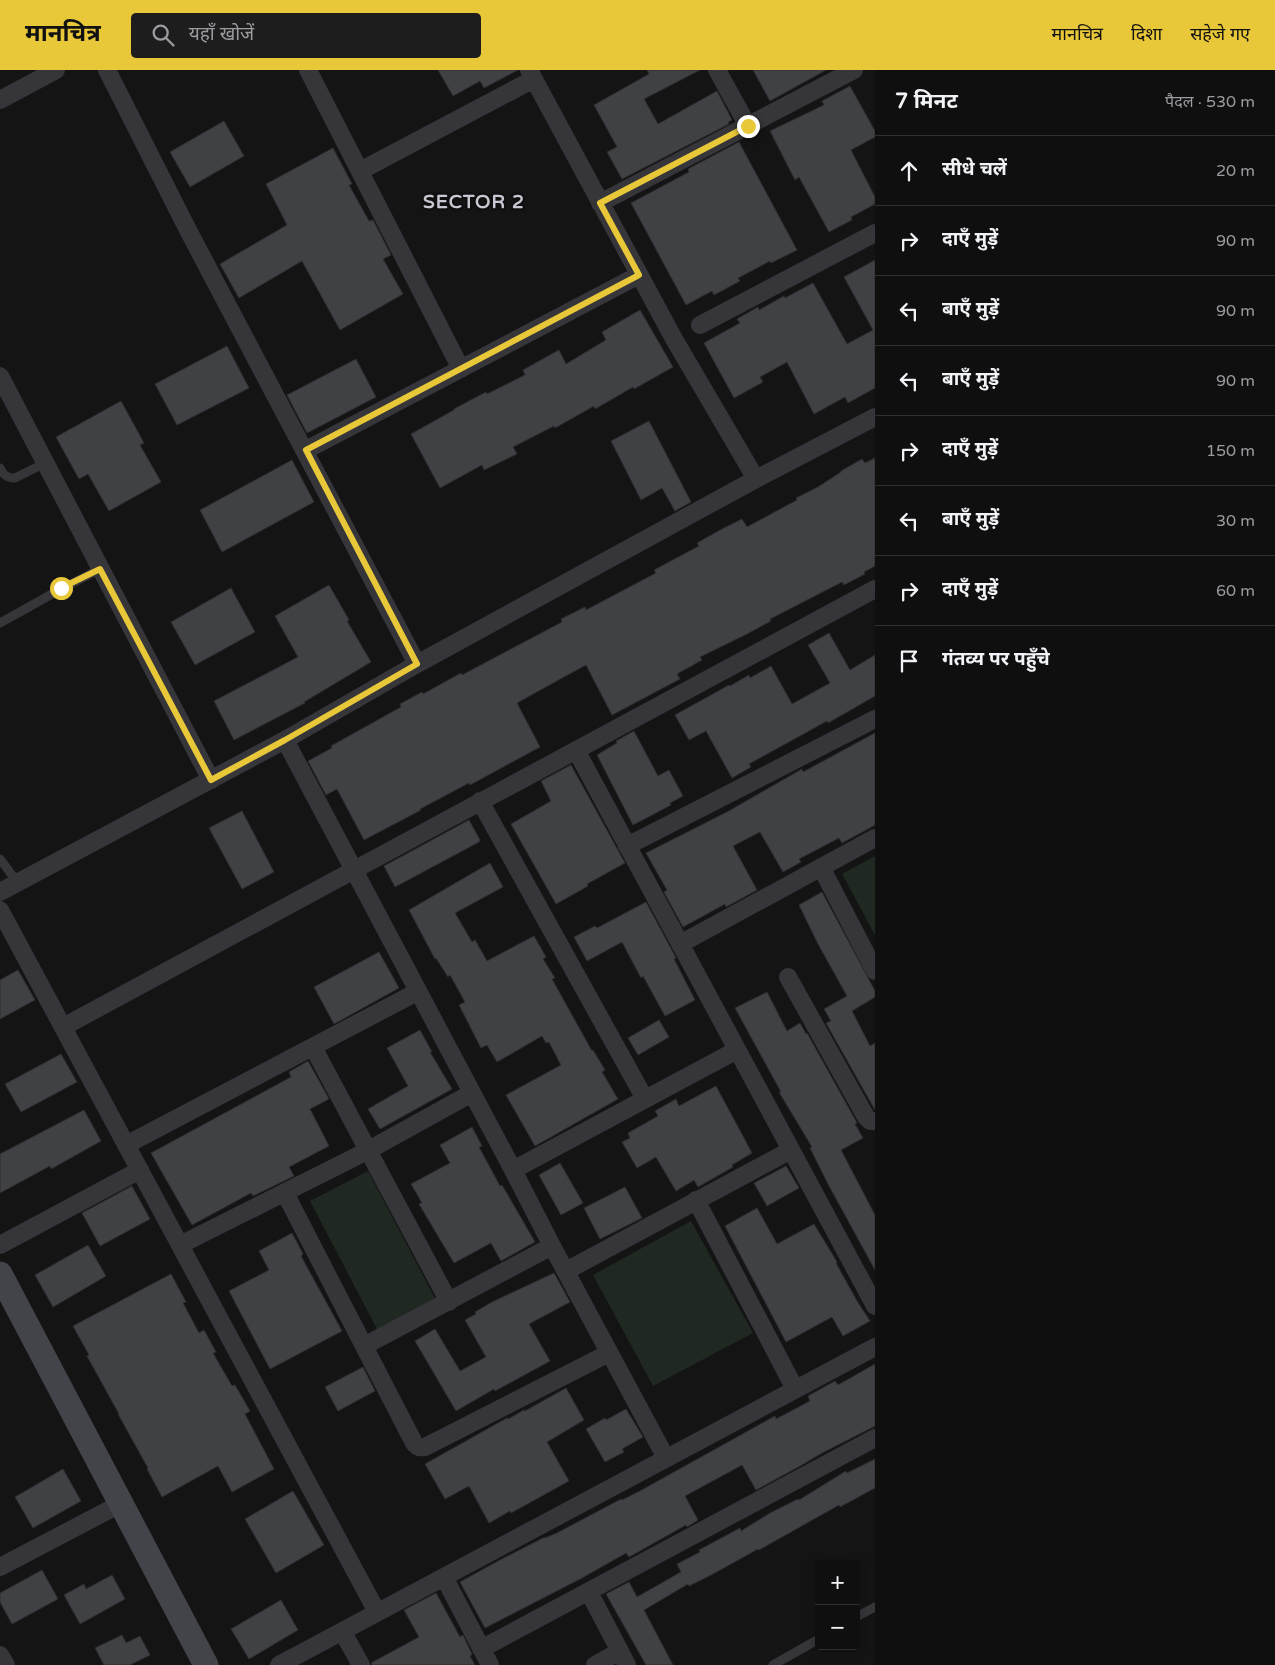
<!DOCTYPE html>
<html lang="hi">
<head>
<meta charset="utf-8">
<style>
	body { margin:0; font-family:"Varela Round","Noto Sans Devanagari",sans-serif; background:#1d1d1e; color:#f1f3f6 }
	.controls { position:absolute; right:15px; bottom:15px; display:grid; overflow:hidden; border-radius:5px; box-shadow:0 2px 8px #0003 }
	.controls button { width:45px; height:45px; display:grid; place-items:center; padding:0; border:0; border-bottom:1px solid #2f2f30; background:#0f0f10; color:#f1f3f6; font:25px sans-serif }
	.stop { position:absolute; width:15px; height:15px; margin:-11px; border:4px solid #e8c839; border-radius:50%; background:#fff }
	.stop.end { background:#e8c839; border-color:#fff; box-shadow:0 1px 5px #0008 }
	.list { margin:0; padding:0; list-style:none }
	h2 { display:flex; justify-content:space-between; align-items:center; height:65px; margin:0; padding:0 20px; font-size:21px }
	h2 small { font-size:16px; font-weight:400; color:#9b9c9f }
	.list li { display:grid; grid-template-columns:32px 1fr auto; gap:15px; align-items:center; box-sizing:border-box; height:70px; padding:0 20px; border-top:1px solid #2f2f30 }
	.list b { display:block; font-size:19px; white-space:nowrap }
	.list em { font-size:16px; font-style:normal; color:#9b9c9f }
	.icon { flex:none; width:28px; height:28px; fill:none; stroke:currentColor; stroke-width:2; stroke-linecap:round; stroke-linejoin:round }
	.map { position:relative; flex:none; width:875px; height:1595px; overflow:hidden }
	header { display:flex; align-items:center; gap:30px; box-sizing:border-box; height:70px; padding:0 25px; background:#e8c839; color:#111 }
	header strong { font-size:24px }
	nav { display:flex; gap:28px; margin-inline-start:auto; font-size:18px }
	.search { width:350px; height:45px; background:#1d1d1e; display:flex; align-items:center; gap:12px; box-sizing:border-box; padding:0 18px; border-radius:5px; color:#9b9c9f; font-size:19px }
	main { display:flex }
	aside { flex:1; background:#0f0f10 }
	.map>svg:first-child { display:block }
</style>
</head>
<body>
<header>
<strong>मानचित्र</strong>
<div class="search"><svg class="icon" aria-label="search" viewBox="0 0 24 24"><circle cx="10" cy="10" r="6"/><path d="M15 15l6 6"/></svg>यहाँ खोजें</div>
<nav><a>मानचित्र</a><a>दिशा</a><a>सहेजे गए</a></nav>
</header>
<main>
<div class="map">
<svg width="875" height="1595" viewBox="0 0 875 1595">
	<rect width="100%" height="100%" fill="#141415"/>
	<path fill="#202822" d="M 875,786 L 875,865 L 842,804 Z
		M 368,1101 L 436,1230 L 378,1261 L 310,1131 Z
		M 691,1151 L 753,1263 L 653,1316 L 593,1205 Z"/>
	<path fill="#404145" stroke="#2e2e31" d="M 438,0 L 518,0 L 484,18 L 480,11 L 453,26 Z
		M 647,0 L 700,0 L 644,29 L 658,54 L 717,21 L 732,50 L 728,52 L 729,54 L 622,109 L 607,82 L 617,77 L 594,35 L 649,4 Z
		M 753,0 L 826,0 L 770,31 Z
		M 850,16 L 875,61 L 875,67 L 851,80 L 875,127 L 875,134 L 851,147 L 852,150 L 829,162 L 799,107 L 795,110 L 770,61 L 824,35 L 822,31 Z
		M 224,51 L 244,86 L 190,117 L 170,82 Z
		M 739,72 L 797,180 L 771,193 L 770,191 L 738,208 L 740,211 L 714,225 L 712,221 L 686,235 L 631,133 L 689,102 L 688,99 Z
		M 333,78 L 352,114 L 349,115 L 369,151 L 373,150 L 391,185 L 383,189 L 403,224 L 340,260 L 302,191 L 239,228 L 220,194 L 287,155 L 266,114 Z
		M 875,190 L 875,318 L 848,333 L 845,327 L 814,344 L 787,292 L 760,307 L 763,312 L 734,328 L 704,273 L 740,253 L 737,249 L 758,237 L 759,240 L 784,226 L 785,228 L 813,213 L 847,274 L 873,260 L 844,207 Z
		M 640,240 L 673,297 L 634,319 L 633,317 L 595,339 L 594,336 L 555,358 L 554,356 L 513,377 L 517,384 L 484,400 L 482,395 L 440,418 L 411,364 L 454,340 L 454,339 L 486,322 L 487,324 L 525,305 L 523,300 L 559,280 L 566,294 L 606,270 L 602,262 Z
		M 227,276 L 249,318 L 177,355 L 155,314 Z
		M 356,289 L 376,327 L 307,363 L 287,325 Z
		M 121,331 L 144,373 L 140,375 L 161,412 L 109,441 L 88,404 L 79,409 L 56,367 Z
		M 649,351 L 691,432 L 675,441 L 662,418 L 641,430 L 611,371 Z
		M 875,388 L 875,496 L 864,502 L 865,504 L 844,515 L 842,512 L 770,549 L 771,551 L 747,564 L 700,587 L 702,590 L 677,604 L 680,609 L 612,645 L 586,595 L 562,608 L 517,633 L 540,677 L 470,715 L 469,713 L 420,739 L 421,740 L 364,770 L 337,719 L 326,725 L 308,691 L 332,678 L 331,676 L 401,637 L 400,634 L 422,622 L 423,624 L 461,603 L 462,605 L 562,552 L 561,549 L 585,537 L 586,540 L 656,503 L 654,500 L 699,476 L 697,473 L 722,459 L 742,449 L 747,457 L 797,430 L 796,428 L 818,417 L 841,402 L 841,401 L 862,389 L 865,393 Z
		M 292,390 L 314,432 L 222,482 L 200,440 Z
		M 329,515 L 349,550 L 347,551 L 371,592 L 304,632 L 305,633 L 234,670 L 214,631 L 298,587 L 275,546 Z
		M 231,518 L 255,562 L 195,595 L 171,552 Z
		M 829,563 L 850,600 L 875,585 L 875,626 L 828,653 L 827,651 L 749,694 L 751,697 L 732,708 L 706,661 L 689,670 L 675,645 L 729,615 L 730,616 L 749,605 L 750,608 L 771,596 L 792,634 L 830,613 L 808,575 Z
		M 634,661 L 658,706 L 669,700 L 683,726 L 670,733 L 671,735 L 633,755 L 597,685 L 617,673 L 616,671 Z
		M 875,663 L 875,755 L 842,773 L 839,768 L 799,789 L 801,792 L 783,802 L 760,762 L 733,776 L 757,820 L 726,837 L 725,834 L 683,857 L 664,822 L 667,820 L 646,783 L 727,742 L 802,699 L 803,702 Z
		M 571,695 L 625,793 L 587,814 L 588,816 L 556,834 L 511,754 L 551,731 L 541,711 Z
		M 242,741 L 274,802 L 242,819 L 209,758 Z
		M 469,750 L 480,770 L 479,772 L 395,817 L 384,796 Z
		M 490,793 L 503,817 L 455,843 L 472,872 L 475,870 L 487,891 L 534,866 L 546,887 L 543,889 L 555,908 L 552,909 L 592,981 L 593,980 L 605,1000 L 602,1002 L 618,1029 L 535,1076 L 506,1025 L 561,995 L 549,972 L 546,973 L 542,966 L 497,992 L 487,975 L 481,978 L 459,935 L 465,932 L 450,905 L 448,907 L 436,888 L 435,889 L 409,840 Z
		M 822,822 L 875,921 L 875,927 L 852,941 L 870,976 L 875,973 L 875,1040 L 826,953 L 831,951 L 824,939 L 847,926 L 818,874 L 799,835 Z
		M 646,832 L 676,888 L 674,889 L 695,930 L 665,946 L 643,906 L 641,908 L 622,872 L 587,891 L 574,867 L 595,856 L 597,858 Z
		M 379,882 L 399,918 L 334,954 L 314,917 Z
		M 18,900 L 35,930 L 0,949 L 0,910 Z
		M 767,922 L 787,961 L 800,953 L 806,964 L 807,963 L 857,1053 L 855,1054 L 863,1068 L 841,1080 L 875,1145 L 875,1200 L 828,1114 L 810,1078 L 812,1077 L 779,1022 L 781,1022 L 735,938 Z
		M 659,950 L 669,967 L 638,985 L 628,968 Z
		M 420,960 L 432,982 L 430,982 L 452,1019 L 380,1059 L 368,1039 L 408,1016 L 387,978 Z
		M 61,984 L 77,1012 L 21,1042 L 5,1014 Z
		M 308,991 L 329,1029 L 310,1039 L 329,1076 L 289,1097 L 294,1106 L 253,1126 L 251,1123 L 192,1155 L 151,1083 L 291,1007 L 289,1002 Z
		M 716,1016 L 752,1083 L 732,1095 L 733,1097 L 698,1117 L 694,1110 L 676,1121 L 656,1087 L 637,1098 L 622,1072 L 630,1068 L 628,1063 L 658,1046 L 655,1041 L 676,1029 L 679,1036 Z
		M 84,1040 L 101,1071 L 51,1099 L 50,1096 L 0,1123 L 0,1084 Z
		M 472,1057 L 482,1076 L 479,1077 L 500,1116 L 502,1115 L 535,1172 L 501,1191 L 491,1173 L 454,1193 L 419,1134 L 422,1133 L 411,1114 L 450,1093 L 440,1075 Z
		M 560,1093 L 583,1133 L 561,1145 L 539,1105 Z
		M 786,1096 L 799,1118 L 767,1136 L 754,1113 Z
		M 132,1116 L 150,1149 L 100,1176 L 82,1143 Z
		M 625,1117 L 642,1148 L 600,1169 L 584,1138 Z
		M 757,1138 L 777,1174 L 814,1154 L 837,1192 L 836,1193 L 857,1231 L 870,1251 L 843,1266 L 832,1247 L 786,1272 L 725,1156 Z
		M 292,1163 L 303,1184 L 301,1186 L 342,1261 L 270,1299 L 229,1221 L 269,1200 L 259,1181 Z
		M 88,1175 L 106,1206 L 53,1237 L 35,1205 Z
		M 554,1203 L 570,1232 L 529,1254 L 550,1291 L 495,1321 L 494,1319 L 456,1341 L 415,1271 L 435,1259 L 460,1301 L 486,1287 L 465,1250 L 476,1244 L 475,1242 L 492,1232 Z
		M 171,1204 L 186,1232 L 183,1233 L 199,1263 L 204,1260 L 216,1282 L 213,1283 L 232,1316 L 235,1315 L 250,1341 L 245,1344 L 274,1399 L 232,1422 L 218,1396 L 162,1427 L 147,1399 L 148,1398 L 118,1344 L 119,1344 L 87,1286 L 89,1285 L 73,1256 Z
		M 875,1294 L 875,1356 L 822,1383 L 800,1396 L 756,1420 L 742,1395 L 685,1426 L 698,1450 L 687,1457 L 686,1455 L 629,1487 L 626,1483 L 582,1508 L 485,1558 L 460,1512 L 500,1490 L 545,1467 L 545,1468 L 557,1463 L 621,1429 L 622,1430 L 638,1422 L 775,1346 L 776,1349 L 810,1331 L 808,1326 L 835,1311 L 838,1315 Z
		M 363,1297 L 375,1321 L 338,1341 L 325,1317 Z
		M 566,1318 L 584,1350 L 547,1372 L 569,1411 L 511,1443 L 510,1441 L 489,1453 L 469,1416 L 445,1429 L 425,1394 L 507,1348 L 508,1349 L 524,1340 L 525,1341 Z
		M 626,1339 L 643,1367 L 622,1379 L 624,1382 L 605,1392 L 586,1359 L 605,1348 L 606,1350 Z
		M 875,1389 L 875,1418 L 840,1437 L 839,1435 L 759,1480 L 758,1479 L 713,1504 L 689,1516 L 688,1514 L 644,1540 L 673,1595 L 646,1595 L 606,1524 L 629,1512 L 637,1527 L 681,1502 L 677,1494 L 700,1482 L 699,1480 L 740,1458 L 741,1461 L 770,1443 L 798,1429 L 799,1430 L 846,1401 L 847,1403 Z
		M 63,1399 L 81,1431 L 33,1458 L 15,1427 Z
		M 293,1421 L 324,1475 L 276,1503 L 245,1449 Z
		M 42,1500 L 58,1529 L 12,1554 L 0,1532 L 0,1523 Z
		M 112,1505 L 125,1529 L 80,1554 L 64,1525 L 84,1514 L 86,1519 Z
		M 436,1523 L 460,1567 L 463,1565 L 471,1582 L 472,1585 L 470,1586 L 475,1595 L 372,1595 L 371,1593 L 419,1567 L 404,1540 Z
		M 281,1530 L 298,1560 L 249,1589 L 231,1559 Z
		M 122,1565 L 126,1573 L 140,1566 L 150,1585 L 130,1595 L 104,1595 L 95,1578 Z"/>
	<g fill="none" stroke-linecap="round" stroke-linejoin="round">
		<path stroke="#35353a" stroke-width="9" d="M 0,398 C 3,405 7,408 15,408 L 45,393
			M 0,553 L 61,519 L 100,499
			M 0,789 L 17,812
			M 856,1547 L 875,1537
			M 773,1595 L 819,1569"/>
		<path stroke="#35353a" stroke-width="18" d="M 107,0 L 189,162 L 417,594
			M 308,0 L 461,299
			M 529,0 L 674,269 L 756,409
			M 717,0 L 748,56
			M 0,30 L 56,0
			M 360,101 L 534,9
			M 600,133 L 854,0
			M 700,255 L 875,163
			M 0,306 L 211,710
			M 306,380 L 639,205
			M 285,670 L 513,1100 L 552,1176 L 666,1388
			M 576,680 L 875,1236
			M 480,731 L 645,1029
			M 627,776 L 875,649
			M 821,797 L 875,901
			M 0,822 L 285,670 L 417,594 L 756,409 L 875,347
			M 0,840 L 377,1542
			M 680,874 L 875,768
			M 788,907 L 866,1047 L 870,1051 L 875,1051
			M 63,957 L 875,519
			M 313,977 L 449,1232
			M 126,1075 L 417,922
			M 513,1100 L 737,980
			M 285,1123 L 413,1371 C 416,1377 419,1378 425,1377 L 609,1283
			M 696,1130 L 795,1319
			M 0,1175 L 140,1100
			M 180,1175 L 367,1081 L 472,1023
			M 566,1201 L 791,1080
			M 364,1276 L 552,1176
			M 0,1497 L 122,1433
			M 444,1507 L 490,1595
			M 589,1522 L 627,1595
			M 342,1561 L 361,1595
			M 481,1579 L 875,1368
			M 0,1585 L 6,1595
			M 279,1595 L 875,1277
			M 595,1595 L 620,1581"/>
		<path stroke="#43444a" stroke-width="25" d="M 0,1204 L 206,1595"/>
	</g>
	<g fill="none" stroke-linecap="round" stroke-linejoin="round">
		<path stroke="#e8c839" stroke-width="6" d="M 61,518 L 100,499 L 211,710 L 285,670 L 417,594 L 306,380 L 639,205 L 600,133 L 748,56"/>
	</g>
	<g text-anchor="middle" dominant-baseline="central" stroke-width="4.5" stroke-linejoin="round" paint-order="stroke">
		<g font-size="19" font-weight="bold" letter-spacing="1" fill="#c7c8d1" stroke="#0f0f10">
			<text x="474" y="132">SECTOR 2</text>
		</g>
	</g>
</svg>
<div class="controls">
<button>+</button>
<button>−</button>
</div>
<div class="stop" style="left:61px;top:518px"></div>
<div class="stop end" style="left:748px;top:56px"></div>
</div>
<aside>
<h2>7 मिनट<small>पैदल · 530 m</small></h2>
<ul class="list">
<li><svg class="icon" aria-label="ahead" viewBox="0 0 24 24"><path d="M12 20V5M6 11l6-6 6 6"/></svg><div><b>सीधे चलें</b></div><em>20 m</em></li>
<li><svg class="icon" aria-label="right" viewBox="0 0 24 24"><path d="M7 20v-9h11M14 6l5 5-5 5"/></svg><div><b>दाएँ मुड़ें</b></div><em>90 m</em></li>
<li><svg class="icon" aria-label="left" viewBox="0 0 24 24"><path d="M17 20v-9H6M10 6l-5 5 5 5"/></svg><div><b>बाएँ मुड़ें</b></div><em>90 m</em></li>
<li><svg class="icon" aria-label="left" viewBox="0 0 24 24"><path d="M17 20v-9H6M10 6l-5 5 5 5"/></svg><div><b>बाएँ मुड़ें</b></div><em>90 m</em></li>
<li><svg class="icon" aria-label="right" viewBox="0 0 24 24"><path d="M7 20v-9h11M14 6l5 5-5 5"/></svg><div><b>दाएँ मुड़ें</b></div><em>150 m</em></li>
<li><svg class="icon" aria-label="left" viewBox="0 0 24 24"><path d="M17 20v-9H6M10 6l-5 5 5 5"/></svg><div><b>बाएँ मुड़ें</b></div><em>30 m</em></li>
<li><svg class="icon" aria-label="right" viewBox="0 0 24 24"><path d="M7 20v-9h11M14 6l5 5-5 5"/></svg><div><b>दाएँ मुड़ें</b></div><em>60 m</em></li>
<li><svg class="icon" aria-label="arrive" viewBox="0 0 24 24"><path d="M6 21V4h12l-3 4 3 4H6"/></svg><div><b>गंतव्य पर पहुँचे</b></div></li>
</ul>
</aside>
</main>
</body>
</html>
